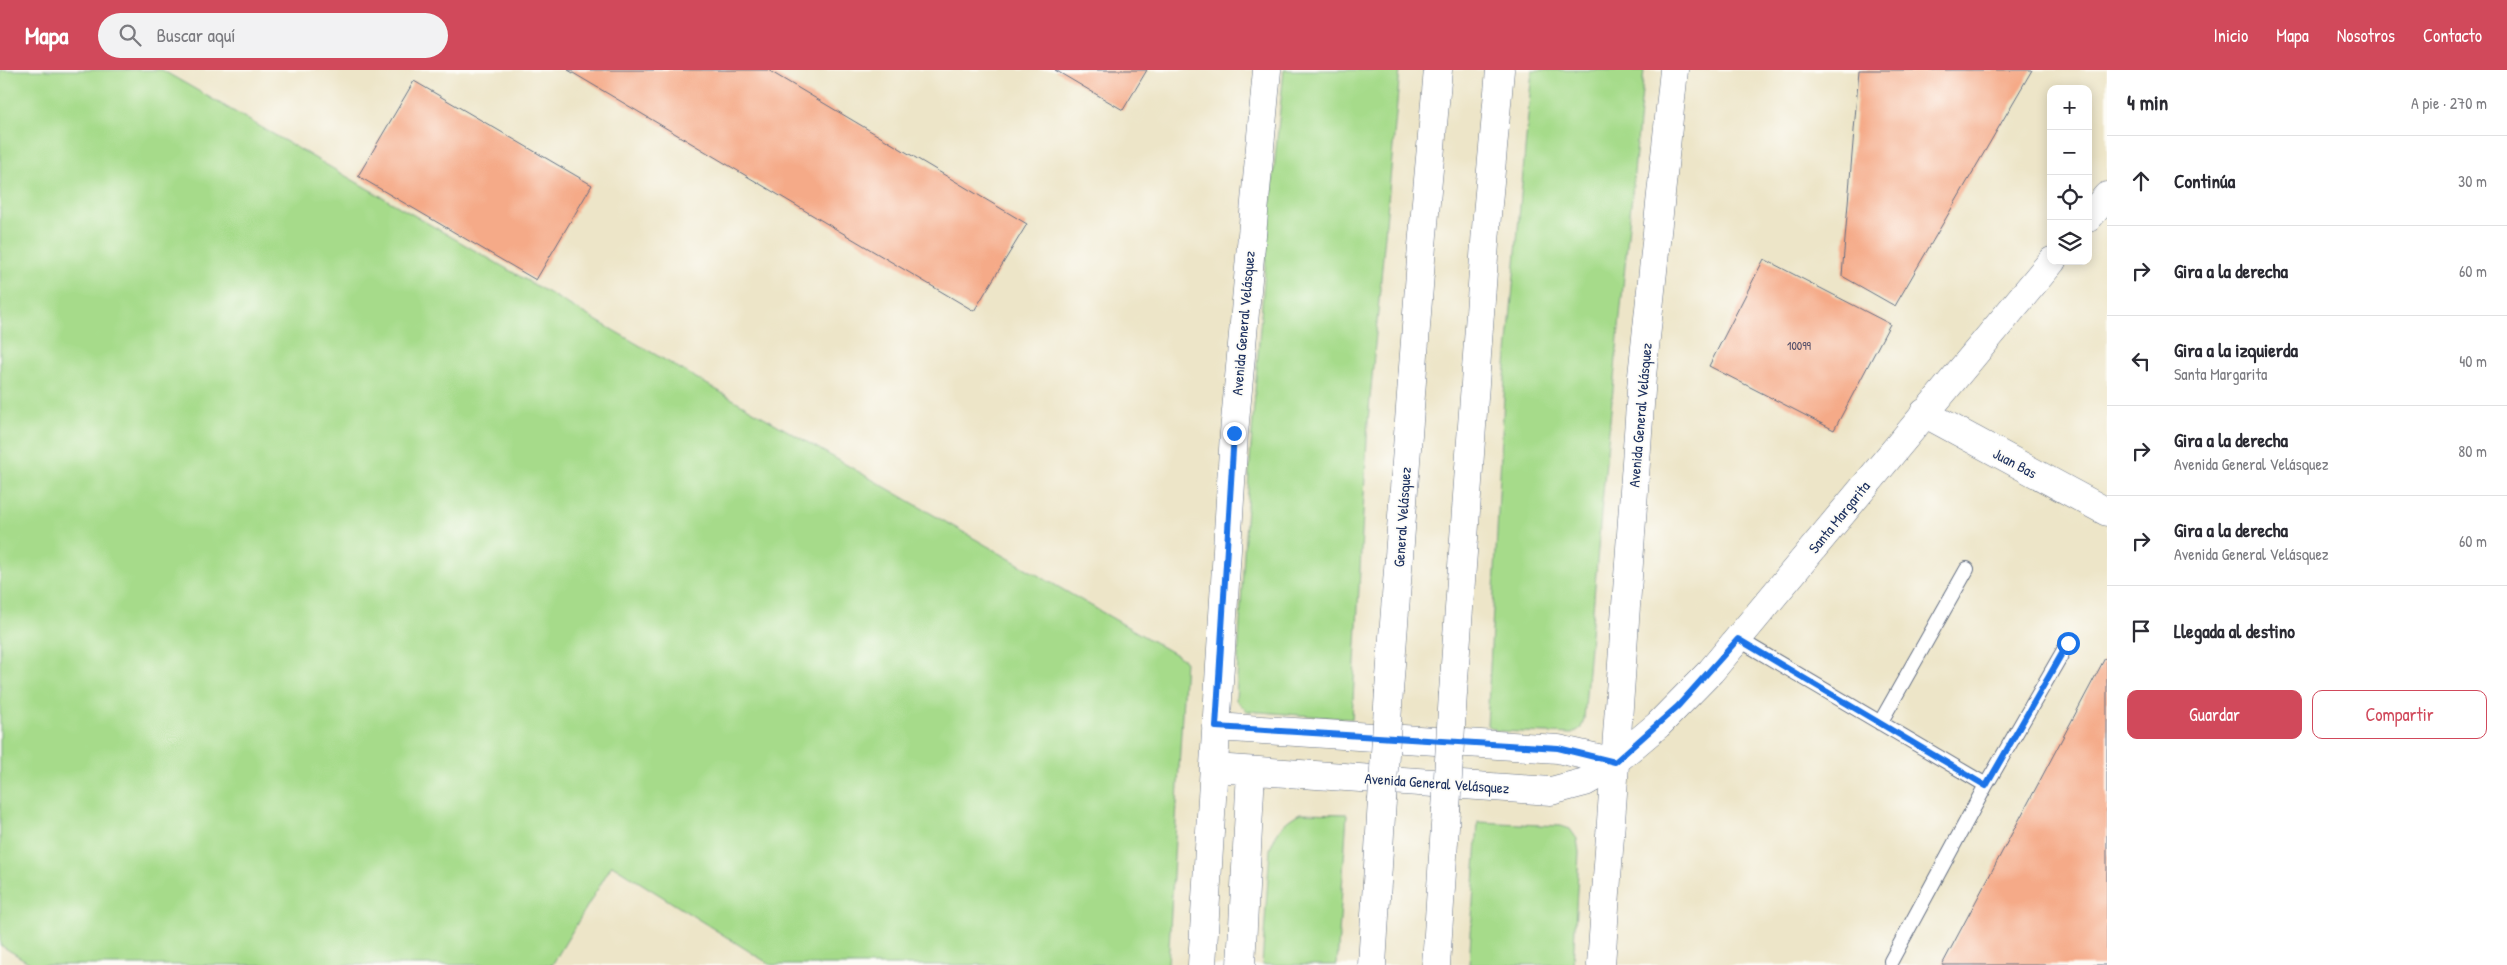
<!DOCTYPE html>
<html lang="es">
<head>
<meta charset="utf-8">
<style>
	body { margin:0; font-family:"Patrick Hand",sans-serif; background:#f2f2f3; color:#2b2b33 }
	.controls { position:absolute; right:15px; top:15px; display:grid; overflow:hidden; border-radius:10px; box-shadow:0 2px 12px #0003 }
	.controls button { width:45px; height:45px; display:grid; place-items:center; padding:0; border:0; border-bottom:1px solid #e1e1e2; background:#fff; color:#2b2b33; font:25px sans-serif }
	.stop { position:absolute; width:15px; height:15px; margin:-11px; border:4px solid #1a73e8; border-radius:50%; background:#fff }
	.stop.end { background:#1a73e8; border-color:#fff; box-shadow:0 1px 5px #0008 }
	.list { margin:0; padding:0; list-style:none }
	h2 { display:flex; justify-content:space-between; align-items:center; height:65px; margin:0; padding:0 20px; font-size:21px }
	h2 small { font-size:16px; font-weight:400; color:#7c7c81 }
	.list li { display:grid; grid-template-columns:32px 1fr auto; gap:15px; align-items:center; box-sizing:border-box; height:90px; padding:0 20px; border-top:1px solid #e1e1e2 }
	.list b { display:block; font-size:19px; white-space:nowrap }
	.list p { margin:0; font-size:16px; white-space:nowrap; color:#7c7c81 }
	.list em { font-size:16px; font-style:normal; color:#7c7c81 }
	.actions { display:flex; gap:10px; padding:15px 20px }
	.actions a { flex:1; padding:11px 0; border:1px solid #d1495b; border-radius:10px; text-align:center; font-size:18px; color:#d1495b }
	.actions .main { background:#d1495b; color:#fff }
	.icon { flex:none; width:28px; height:28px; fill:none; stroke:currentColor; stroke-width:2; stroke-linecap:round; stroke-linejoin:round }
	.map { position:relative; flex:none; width:2107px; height:895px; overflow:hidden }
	header { display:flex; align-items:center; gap:30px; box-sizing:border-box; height:70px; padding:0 25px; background:#d1495b; color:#fff }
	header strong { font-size:24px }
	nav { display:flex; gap:28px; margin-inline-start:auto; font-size:18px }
	.search { width:350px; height:45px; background:#f2f2f3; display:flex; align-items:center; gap:12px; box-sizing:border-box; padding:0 18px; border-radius:28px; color:#7c7c81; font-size:19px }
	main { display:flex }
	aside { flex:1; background:#fff }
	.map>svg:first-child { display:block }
</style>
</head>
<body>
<header>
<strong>Mapa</strong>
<div class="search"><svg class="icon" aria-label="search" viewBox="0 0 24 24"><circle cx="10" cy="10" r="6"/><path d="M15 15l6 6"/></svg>Buscar aquí</div>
<nav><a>Inicio</a><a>Mapa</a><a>Nosotros</a><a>Contacto</a></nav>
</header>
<main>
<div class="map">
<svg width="2107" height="895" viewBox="0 0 2107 895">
	<rect width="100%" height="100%" fill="#fdfcf7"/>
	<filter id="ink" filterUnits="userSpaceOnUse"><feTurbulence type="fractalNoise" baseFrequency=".02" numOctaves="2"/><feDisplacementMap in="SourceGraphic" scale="10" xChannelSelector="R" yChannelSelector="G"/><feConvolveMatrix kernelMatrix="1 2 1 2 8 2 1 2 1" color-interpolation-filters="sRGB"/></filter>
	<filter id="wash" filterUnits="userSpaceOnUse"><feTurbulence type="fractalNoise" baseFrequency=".0096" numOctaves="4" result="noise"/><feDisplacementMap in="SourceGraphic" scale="20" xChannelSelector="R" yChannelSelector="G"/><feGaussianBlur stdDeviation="1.12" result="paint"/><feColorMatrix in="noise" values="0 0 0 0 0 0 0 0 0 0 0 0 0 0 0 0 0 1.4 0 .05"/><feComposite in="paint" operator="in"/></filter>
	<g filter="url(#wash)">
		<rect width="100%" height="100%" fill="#ede5c8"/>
		<path fill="#a6db8a" stroke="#608574" d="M 0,0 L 162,0 L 1185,590 L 1168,895 L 771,895 L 612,795 L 552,895 L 33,895 L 0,875 Z
			M 1284,0 L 1400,0 L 1368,351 L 1352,649 L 1247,641 L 1236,630 C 1246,419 1262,210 1284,0 Z
			M 1532,0 L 1644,0 L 1601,443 L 1584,649 L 1581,658 L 1572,664 L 1498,661 L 1487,655 L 1505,307 Z
			M 1300,743 L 1347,744 L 1337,895 L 1262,895 L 1270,779 C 1278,759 1282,753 1300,743 Z
			M 1478,752 L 1561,756 L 1570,759 L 1577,769 L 1579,782 L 1573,895 L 1469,895 Z"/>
		<g id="blocks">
			<path fill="#f5aa88" d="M 568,0 L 768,0 L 1027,154 L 974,241 Z
				M 1055,0 L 1147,0 L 1123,40 Z
				M 1859,0 L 2032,0 L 1895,236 L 1842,206 Z
				M 414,11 L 592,115 L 536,210 L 358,106 Z
				M 1764,189 L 1890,254 L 1834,360 L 1709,296 Z
				M 2105,588 L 2107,589 L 2107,895 L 1942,895 Z"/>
		</g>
	</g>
	<g filter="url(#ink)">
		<use href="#blocks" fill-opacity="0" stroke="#646f83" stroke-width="1"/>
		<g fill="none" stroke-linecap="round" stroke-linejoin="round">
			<g stroke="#646f83" stroke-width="16">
				<path id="lane" d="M 1738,569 L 1986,715
					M 1880,653 L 1967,499
					M 1891,891 L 1986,715 L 2068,573"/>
			</g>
			<g stroke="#646f83" stroke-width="29">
				<path id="street" d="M 1924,343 L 2107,442"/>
			</g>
			<g stroke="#646f83" stroke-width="29">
				<path id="secondary" d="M 2088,148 L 2107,126
					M 1216,657 L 1558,679 L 1615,692
					M 1214,698 L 1551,721 L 1585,712 L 1601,703 L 1658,655 L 1711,601 L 2052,191
					M 1202,895 L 1234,363 L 1267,0
					M 1241,895 L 1251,701
					M 1601,895 L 1642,306 L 1674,0"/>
			</g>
			<g stroke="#646f83" stroke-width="29">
				<path id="highway" d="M 1389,621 L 1422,176 L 1438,0
					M 1453,623 L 1487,145 L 1500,0
					M 1372,895 L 1382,730
					M 1436,895 L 1446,740"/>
			</g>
			<use href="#lane" stroke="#fff" stroke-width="14"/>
			<use href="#street" stroke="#fff" stroke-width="28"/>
			<use href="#secondary" stroke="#fff" stroke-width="28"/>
			<use href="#highway" stroke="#fff" stroke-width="28"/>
			<g stroke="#646f83" stroke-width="29" stroke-linecap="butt">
				<path id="highway-bridge" d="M 1382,730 L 1389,621
					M 1446,740 L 1453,623"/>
			</g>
			<use href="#highway-bridge" stroke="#fff" stroke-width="28"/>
		</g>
	</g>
	<g fill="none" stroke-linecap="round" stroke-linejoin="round" filter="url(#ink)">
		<path stroke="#1a73e8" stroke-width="6" d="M 1234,363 L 1216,657 L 1558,678 L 1615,692 L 1678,636 L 1738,569 L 1986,716 L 2068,573"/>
	</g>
	<g text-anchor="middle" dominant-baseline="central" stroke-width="4" stroke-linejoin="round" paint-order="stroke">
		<g font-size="12" fill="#524e68">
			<text x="1799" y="275">10099</text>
		</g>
		<g font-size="15" fill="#1b2f5e" stroke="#fdfcf7">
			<text transform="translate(1243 253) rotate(-85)">Avenida General Velásquez</text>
			<text transform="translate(1640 345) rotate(-85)">Avenida General Velásquez</text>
			<text transform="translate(2015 393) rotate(28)">Juan Bas</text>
			<text transform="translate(1402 447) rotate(-86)">General Velásquez</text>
			<text transform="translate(1839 447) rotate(-51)">Santa Margarita</text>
			<text transform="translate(1437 713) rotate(4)">Avenida General Velásquez</text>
		</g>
	</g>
</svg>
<div class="controls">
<button>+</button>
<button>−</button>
<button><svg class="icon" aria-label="locate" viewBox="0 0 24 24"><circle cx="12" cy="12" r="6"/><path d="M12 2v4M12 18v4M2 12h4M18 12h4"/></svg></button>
<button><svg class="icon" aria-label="layers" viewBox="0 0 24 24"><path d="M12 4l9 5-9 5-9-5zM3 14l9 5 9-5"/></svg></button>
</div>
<div class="stop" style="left:2068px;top:573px"></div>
<div class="stop end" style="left:1234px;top:363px"></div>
</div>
<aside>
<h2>4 min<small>A pie · 270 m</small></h2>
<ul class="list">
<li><svg class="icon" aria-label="ahead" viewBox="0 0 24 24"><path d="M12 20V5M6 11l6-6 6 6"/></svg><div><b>Continúa</b></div><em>30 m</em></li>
<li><svg class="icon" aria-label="right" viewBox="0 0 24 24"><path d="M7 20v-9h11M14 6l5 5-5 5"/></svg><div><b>Gira a la derecha</b></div><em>60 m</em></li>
<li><svg class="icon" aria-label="left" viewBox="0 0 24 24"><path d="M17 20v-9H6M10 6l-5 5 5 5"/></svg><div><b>Gira a la izquierda</b><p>Santa Margarita</p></div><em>40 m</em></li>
<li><svg class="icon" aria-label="right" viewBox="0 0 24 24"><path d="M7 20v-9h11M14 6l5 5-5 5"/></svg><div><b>Gira a la derecha</b><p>Avenida General Velásquez</p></div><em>80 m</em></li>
<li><svg class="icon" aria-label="right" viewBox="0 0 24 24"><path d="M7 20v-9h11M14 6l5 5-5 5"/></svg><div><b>Gira a la derecha</b><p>Avenida General Velásquez</p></div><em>60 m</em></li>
<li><svg class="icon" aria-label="arrive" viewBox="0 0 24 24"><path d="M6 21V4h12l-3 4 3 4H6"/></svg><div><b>Llegada al destino</b></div></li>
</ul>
<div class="actions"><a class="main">Guardar</a><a>Compartir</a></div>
</aside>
</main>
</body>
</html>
